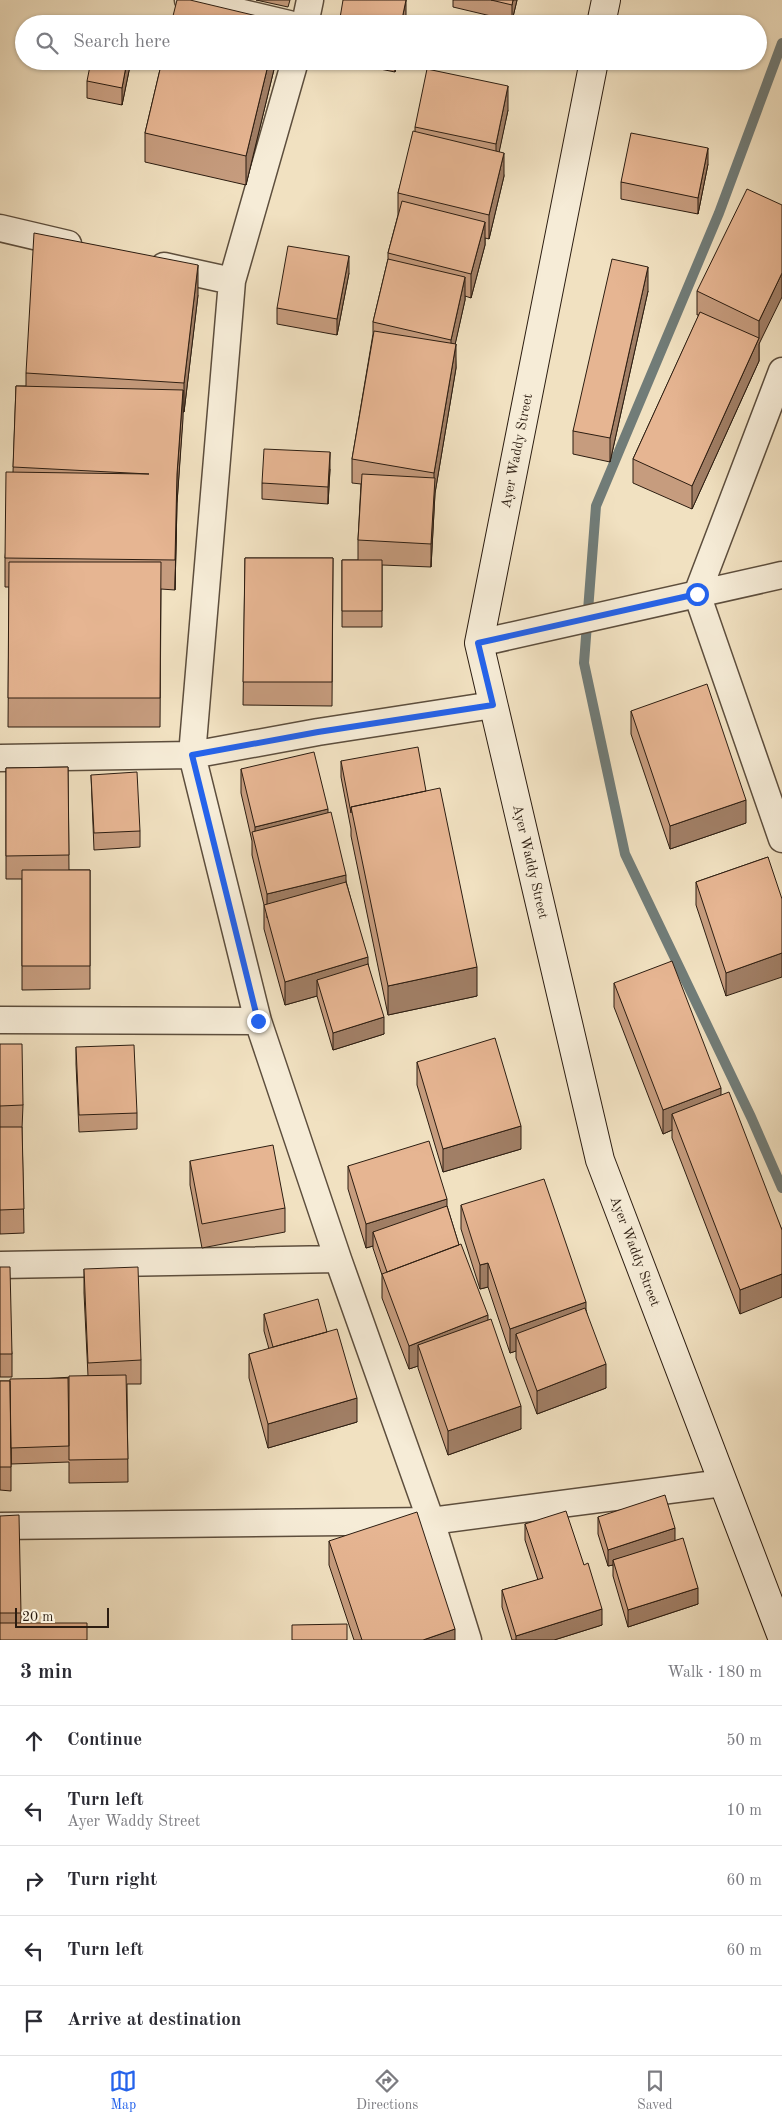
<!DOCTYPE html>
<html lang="en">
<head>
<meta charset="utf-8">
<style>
	body { margin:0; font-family:"Old Standard TT",serif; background:#f7f7f7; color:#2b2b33 }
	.scale { position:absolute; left:15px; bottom:12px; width:94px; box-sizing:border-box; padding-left:5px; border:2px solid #2c1d11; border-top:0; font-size:14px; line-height:18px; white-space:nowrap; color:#2c1d11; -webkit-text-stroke:4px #f6ecd7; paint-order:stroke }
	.stop { position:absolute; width:15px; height:15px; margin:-11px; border:4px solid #2563eb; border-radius:50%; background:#fff }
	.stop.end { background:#2563eb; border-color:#fff; box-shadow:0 1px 5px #0008 }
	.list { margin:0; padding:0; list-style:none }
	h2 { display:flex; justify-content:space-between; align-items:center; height:65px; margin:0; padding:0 20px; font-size:21px }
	h2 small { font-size:16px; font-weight:400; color:#7c7c81 }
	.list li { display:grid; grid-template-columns:32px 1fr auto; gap:15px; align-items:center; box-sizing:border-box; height:70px; padding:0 20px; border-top:1px solid #e1e1e2 }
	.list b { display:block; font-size:19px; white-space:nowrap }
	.list p { margin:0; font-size:16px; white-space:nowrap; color:#7c7c81 }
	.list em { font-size:16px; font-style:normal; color:#7c7c81 }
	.icon { flex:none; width:28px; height:28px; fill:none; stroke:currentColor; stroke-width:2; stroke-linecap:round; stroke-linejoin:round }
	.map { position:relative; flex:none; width:782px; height:1640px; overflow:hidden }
	.search { position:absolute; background:#fff; box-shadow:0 1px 4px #0004; left:15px; right:15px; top:15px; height:55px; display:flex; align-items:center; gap:12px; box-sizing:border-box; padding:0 18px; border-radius:28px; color:#7c7c81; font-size:19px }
	.sheet { height:415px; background:#fff }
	nav { display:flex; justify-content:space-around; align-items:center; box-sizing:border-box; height:70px; border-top:1px solid #e1e1e2; background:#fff; font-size:14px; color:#7c7c81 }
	nav a { display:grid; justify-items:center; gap:2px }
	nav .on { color:#2563eb }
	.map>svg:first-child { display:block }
</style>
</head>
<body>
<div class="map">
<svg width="782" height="1640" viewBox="0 0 782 1640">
	<rect width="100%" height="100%" fill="#f1e1c1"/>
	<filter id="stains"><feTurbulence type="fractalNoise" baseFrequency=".004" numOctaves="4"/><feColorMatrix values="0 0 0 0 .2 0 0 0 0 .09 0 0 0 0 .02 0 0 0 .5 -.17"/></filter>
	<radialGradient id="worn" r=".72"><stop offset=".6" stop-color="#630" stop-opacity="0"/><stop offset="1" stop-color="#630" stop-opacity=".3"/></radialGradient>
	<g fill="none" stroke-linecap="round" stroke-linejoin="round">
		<path stroke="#717c78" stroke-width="10" d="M 782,43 L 719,213 L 596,506 L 584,663 L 625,854 L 751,1117 L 782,1188"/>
		<g stroke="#5d4e3d" stroke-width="29">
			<path id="street" d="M 188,0 L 289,24
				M 305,24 L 310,0
				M 295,61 L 232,281 L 192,755 L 258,1021 L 338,1259 L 431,1521 L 468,1640
				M 0,228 L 68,244
				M 164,266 L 232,281
				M 782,371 L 697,594 L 782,839
				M 479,643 L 782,575
				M 0,758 L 192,755 L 318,732 L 493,705
				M 0,1020 L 258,1021
				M 0,1265 L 338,1259
				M 0,1526 L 431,1521 L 723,1483"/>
		</g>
		<g stroke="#2c1d11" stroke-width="30">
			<g id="secondary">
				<path d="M 601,24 L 606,0"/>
				<path id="s1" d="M 594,61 L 479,643 L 600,1160 L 782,1637"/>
			</g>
		</g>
		<use href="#street" stroke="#f6ecd7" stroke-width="26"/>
		<use href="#secondary" stroke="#f6ecd7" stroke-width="28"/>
	</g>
	<path fill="#c69c7e" stroke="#2c1d11" d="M 256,0 L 290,0 L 288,7 Z
		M 453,0 L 517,0 L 512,21 L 453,7 Z
		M 131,61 L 122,105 L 87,98 L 87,81 Z
		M 162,61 L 276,61 L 246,185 L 145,162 L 145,133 Z
		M 340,61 L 397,61 L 395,72 Z
		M 508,110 L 499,151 L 504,176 L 489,239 L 485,238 L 485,245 L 471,298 L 465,296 L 465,300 L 455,344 L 456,368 L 435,493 L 431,567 L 382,565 L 382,627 L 342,627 L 342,560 L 358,560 L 358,540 L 361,484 L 352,483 L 352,459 L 373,334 L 373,322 L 388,259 L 388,253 L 398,215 L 398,193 L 415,131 L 415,127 Z
		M 708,164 L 698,214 L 621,199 L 621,182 Z
		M 782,205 L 759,344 L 759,361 L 692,509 L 633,483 L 633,459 L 699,315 L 697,315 L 697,291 Z
		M 349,273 L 337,335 L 277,324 L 277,308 Z
		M 648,291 L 610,462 L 573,454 L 573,431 Z
		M 198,295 L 184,412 L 183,412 L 177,503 L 175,590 L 161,589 L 160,727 L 8,727 L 9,587 L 5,587 L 5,558 L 13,472 L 16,386 L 26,386 L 26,373 Z
		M 330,469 L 328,504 L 262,499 L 262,483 Z
		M 245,558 L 333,558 L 332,706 L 243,705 Z
		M 631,711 L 746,823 L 670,849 L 631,734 Z
		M 341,761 L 426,791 L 477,996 L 388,1015 L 351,836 L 351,829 L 341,777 Z
		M 68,767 L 69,870 L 90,870 L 90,989 L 22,990 L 22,879 L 6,879 L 6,768 Z
		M 241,769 L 328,813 L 368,964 L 384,1034 L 333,1050 L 317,996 L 285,1005 L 264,929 L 264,905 L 252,855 L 252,841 L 241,793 Z
		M 91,775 L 140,831 L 140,847 L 94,850 Z
		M 768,857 L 726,996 L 696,905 L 696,882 Z
		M 614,983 L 721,1095 L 782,1230 L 740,1314 L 672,1138 L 672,1130 L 663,1134 L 614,1007 Z
		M 0,1044 L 23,1105 L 22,1129 L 24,1233 L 0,1234 Z
		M 76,1047 L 137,1113 L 137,1129 L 79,1132 L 76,1064 Z
		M 417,1062 L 521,1149 L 443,1172 L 417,1085 Z
		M 190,1161 L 285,1208 L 285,1232 L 202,1248 L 190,1185 Z
		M 348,1166 L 447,1206 L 459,1245 L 488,1321 L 521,1429 L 448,1455 L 418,1368 L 418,1366 L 409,1369 L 382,1298 L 382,1275 L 373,1248 L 373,1246 L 366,1248 L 348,1189 Z
		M 461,1205 L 586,1310 L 606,1388 L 537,1414 L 516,1358 L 516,1351 L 510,1353 L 488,1287 L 480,1289 L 461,1229 Z
		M 0,1267 L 12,1354 L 12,1377 L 0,1377 Z
		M 84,1269 L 141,1360 L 141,1384 L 127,1384 L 128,1482 L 69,1483 L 69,1462 L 11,1464 L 11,1442 L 11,1491 L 0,1490 L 0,1381 L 10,1381 L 88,1376 L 84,1293 Z
		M 264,1314 L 327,1332 L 357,1422 L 268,1448 L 249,1378 L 249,1354 L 269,1349 L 264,1331 Z
		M 0,1516 L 21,1613 L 21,1623 L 0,1640 Z
		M 598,1517 L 675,1540 L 698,1604 L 628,1627 L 613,1576 L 613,1565 L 608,1566 L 598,1534 Z
		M 525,1524 L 584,1565 L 602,1625 L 554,1640 L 512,1640 L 502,1607 L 502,1590 L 538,1580 L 525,1540 Z
		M 329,1541 L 455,1640 L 354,1640 L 329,1565 Z"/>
	<path fill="#a17f66" stroke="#2c1d11" d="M 406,0 L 406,16 L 404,24 L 401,24 Z
		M 513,0 L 517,0 L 512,21 L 512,5 Z
		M 127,61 L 131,61 L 122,105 L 122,88 Z
		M 269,61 L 276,61 L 246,185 L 246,156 Z
		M 395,61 L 397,61 L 395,72 Z
		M 508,86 L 508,110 L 496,167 L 496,144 Z
		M 708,148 L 708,164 L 698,214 L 698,198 Z
		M 504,153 L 504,176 L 489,239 L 489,215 Z
		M 485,222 L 485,245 L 471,298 L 471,274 Z
		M 349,256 L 349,273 L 337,335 L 337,319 Z
		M 198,265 L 198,295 L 184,412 L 184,383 Z
		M 648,267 L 648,291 L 610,462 L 610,438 Z
		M 782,273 L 782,297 L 759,344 L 759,361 L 692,509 L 692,486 L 759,338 L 759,321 Z
		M 465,277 L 465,300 L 451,363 L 451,340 Z
		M 456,344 L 456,368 L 435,493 L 431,567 L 431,544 L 434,487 L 434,473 Z
		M 183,390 L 183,419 L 177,503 L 175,590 L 177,474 Z
		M 330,452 L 330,469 L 328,504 L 328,487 Z
		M 746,800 L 746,823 L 670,849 L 670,826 Z
		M 328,809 L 328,832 L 255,841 L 255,827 Z
		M 346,875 L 346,898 L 267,918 L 267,894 Z
		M 782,953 L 782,977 L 726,996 L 726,973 Z
		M 368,957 L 368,981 L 317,980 L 317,996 L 285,1005 L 285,982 Z
		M 477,967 L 477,996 L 388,1015 L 388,986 Z
		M 384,1017 L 384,1034 L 333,1050 L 333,1033 Z
		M 721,1088 L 721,1111 L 672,1114 L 672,1130 L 663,1134 L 663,1110 Z
		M 521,1126 L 521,1149 L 443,1172 L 443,1149 Z
		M 447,1199 L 447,1223 L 373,1232 L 373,1246 L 366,1248 L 366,1224 Z
		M 488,1263 L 488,1287 L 480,1289 L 480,1265 Z
		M 782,1274 L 782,1297 L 740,1314 L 740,1290 Z
		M 586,1302 L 586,1326 L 516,1334 L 516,1351 L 510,1353 L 510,1329 Z
		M 488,1315 L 488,1339 L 418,1345 L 418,1366 L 409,1369 L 409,1346 Z
		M 606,1364 L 606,1388 L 537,1414 L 537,1391 Z
		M 357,1398 L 357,1422 L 268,1448 L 268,1424 Z
		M 521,1406 L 521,1429 L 448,1455 L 448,1431 Z
		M 675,1528 L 675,1544 L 613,1560 L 613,1565 L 608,1566 L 608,1550 Z
		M 698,1588 L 698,1604 L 628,1627 L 628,1610 Z
		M 602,1609 L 602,1625 L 554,1640 L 516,1640 L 516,1636 Z
		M 455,1629 L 455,1640 L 423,1640 Z"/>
	<path fill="#e6b592" stroke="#2c1d11" d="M 177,0 L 190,0 L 278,21 L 278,24 L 171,24 Z
		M 343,0 L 406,0 L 401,24 L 339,24 Z
		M 491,0 L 513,0 L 512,5 Z
		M 91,61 L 127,61 L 122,88 L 87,81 Z
		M 162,61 L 269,61 L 246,156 L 145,133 Z
		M 427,69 L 508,86 L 496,144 L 415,127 Z
		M 413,131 L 504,153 L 489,215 L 398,193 Z
		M 631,133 L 708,148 L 698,198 L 621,182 Z
		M 747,189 L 782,205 L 782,273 L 759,321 L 697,291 Z
		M 402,201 L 485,222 L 471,274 L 388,253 Z
		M 34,233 L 198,265 L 184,383 L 26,373 Z
		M 288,246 L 349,256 L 337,319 L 277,308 Z
		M 388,259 L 465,277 L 451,340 L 373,322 Z
		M 612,259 L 648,267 L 610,438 L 573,431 Z
		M 700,312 L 759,338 L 692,486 L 633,459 Z
		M 374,331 L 456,344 L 434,473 L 352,459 Z
		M 16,386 L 183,390 L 177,474 L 175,560 L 5,558 L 6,472 L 149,474 L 13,467 Z
		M 264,449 L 330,452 L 328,487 L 262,483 Z
		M 362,474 L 435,478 L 431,544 L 358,540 Z
		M 245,558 L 333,558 L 332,682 L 243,682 Z
		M 342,560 L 382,560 L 382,611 L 342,611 Z
		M 9,562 L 161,562 L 160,698 L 8,698 Z
		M 707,684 L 746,800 L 670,826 L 631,711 Z
		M 418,747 L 426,791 L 351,807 L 351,813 L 341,761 Z
		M 314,752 L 328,809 L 255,827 L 241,769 Z
		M 68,767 L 69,855 L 6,856 L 6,768 Z
		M 137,772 L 140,831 L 94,833 L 91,775 Z
		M 440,788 L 477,967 L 388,986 L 351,807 Z
		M 331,812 L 346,875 L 267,894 L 252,832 Z
		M 768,857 L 782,899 L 782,953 L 726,973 L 696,882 Z
		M 22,870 L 90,870 L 90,966 L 22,966 Z
		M 346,882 L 368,957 L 285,982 L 264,905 Z
		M 672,961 L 721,1088 L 663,1110 L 614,983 Z
		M 368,964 L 384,1017 L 333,1033 L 317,980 Z
		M 495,1038 L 521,1126 L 443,1149 L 417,1062 Z
		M 0,1044 L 22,1044 L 23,1105 L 0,1106 Z
		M 134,1045 L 137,1113 L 79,1115 L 76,1047 Z
		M 729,1092 L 782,1230 L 782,1274 L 740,1290 L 672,1114 Z
		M 0,1127 L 22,1127 L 24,1209 L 0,1210 Z
		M 429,1141 L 447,1199 L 366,1224 L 348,1166 Z
		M 273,1145 L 285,1208 L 202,1224 L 190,1161 Z
		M 544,1179 L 586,1302 L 510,1329 L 488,1263 L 480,1265 L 461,1205 Z
		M 447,1206 L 459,1245 L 387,1272 L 373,1232 Z
		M 461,1244 L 488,1315 L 409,1346 L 382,1274 Z
		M 0,1267 L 10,1267 L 12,1354 L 0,1354 Z
		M 138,1267 L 141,1360 L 88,1363 L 84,1269 Z
		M 318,1299 L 327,1332 L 273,1347 L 264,1314 Z
		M 585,1308 L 606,1364 L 537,1391 L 516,1334 Z
		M 491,1319 L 521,1406 L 448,1431 L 418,1345 Z
		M 337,1329 L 357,1398 L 268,1424 L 249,1354 Z
		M 126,1375 L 128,1459 L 69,1460 L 69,1376 Z
		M 68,1378 L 69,1446 L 11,1448 L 10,1379 Z
		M 0,1381 L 10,1381 L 11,1467 L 0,1467 Z
		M 665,1495 L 675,1528 L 608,1550 L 598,1517 Z
		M 566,1511 L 584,1565 L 588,1563 L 602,1609 L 516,1636 L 502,1590 L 543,1578 L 525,1524 Z
		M 417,1512 L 455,1629 L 423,1640 L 362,1640 L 329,1541 Z
		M 19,1515 L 21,1613 L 0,1613 L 0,1516 Z
		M 683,1538 L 698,1588 L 628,1610 L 613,1560 Z
		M 0,1623 L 87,1623 L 87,1640 L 0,1640 Z
		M 347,1624 L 347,1640 L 292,1640 L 292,1625 Z"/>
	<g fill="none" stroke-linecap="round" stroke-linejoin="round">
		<path stroke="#2563eb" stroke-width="6" d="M 258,1021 L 192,755 L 318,732 L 493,705 L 478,643 L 697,594"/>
	</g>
	<g text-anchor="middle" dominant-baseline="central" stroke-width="5" stroke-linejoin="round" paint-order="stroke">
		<g font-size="14" fill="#2c1d11" stroke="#f6ecd7">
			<text transform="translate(517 451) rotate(-79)">Ayer Waddy Street</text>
			<text stroke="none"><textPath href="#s1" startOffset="818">Ayer Waddy Street</textPath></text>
			<text stroke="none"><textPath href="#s1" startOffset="1222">Ayer Waddy Street</textPath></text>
		</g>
	</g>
	<rect width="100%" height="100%" filter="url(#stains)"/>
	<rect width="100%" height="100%" fill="url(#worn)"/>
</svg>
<div class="scale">20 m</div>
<div class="stop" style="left:697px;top:594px"></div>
<div class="stop end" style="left:258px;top:1021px"></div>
<div class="search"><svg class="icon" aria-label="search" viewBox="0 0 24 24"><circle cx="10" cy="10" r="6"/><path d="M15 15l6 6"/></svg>Search here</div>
</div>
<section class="sheet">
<h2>3 min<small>Walk · 180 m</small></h2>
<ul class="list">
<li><svg class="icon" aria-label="ahead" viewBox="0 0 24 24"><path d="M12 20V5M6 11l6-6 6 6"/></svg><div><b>Continue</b></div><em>50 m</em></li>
<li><svg class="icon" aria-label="left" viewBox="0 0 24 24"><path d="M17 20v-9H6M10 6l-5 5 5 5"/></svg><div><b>Turn left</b><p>Ayer Waddy Street</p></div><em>10 m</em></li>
<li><svg class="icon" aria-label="right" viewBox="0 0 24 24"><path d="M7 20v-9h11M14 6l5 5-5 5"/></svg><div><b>Turn right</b></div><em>60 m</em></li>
<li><svg class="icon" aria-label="left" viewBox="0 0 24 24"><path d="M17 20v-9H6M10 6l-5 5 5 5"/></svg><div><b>Turn left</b></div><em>60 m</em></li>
<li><svg class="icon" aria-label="arrive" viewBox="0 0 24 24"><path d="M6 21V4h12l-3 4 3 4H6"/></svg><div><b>Arrive at destination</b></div></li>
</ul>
</section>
<nav>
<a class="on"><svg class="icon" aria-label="map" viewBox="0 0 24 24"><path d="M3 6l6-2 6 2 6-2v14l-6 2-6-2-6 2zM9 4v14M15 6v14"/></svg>Map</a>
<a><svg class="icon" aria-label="directions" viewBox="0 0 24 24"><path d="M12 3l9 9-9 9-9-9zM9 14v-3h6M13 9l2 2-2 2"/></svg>Directions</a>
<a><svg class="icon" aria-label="saved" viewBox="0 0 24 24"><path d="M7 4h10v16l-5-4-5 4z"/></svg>Saved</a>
</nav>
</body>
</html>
